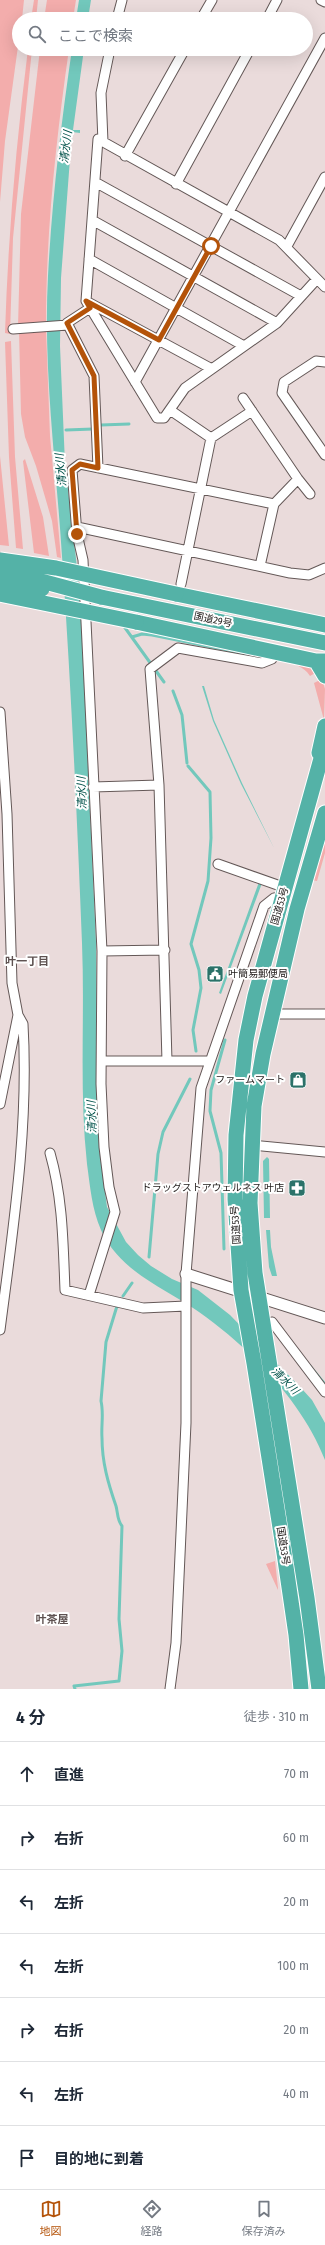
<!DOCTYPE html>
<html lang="ja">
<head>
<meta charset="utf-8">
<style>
	body { margin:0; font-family:"Fira Sans Condensed","Noto Sans JP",sans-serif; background:#f6f6f7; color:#1f2937 }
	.stop { position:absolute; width:12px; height:12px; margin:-9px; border:3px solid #b45309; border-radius:50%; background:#fff }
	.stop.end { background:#b45309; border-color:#fff; box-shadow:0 1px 4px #0008 }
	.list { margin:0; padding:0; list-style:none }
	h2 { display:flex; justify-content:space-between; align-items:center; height:52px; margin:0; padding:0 16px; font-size:17px }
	h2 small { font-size:13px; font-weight:400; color:#747a83 }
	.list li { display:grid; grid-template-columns:26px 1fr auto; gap:12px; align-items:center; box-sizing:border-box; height:64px; padding:0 16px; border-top:1px solid #e0e1e3 }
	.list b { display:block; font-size:15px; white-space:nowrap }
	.list em { font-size:13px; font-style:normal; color:#747a83 }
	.icon { flex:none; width:22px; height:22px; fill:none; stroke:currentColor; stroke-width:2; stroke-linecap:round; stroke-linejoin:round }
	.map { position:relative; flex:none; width:325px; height:1689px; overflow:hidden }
	.search { position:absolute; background:#fff; box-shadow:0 4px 16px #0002; left:12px; right:12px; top:12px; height:44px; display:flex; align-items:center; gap:10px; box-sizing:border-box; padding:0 14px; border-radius:22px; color:#747a83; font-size:15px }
	.sheet { height:500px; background:#fff }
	nav { display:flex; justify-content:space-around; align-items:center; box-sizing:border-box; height:56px; border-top:1px solid #e0e1e3; background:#fff; font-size:11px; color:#747a83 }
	nav a { display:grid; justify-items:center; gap:2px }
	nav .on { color:#b45309 }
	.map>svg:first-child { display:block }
</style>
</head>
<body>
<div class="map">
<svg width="325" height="1689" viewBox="0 0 325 1689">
	<rect width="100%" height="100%" fill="#eadbdb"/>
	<path fill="#f3adac" d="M 0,0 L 24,0 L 22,19 L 19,19 L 19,39 L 5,141 L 0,202 Z
		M 34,0 L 38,0 L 36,19 L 31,19 Z
		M 47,0 L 76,0 L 73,19 L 44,19 Z
		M 28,49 L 32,49 L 13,238 L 10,334 L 5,333 C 8,238 16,144 28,49 Z
		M 40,49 L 69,49 C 56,140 46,232 46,325 L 18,327 L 21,214 Z
		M 19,330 L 46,330 L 50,436 L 61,558 L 57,557 L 52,521 L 36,466 L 25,437 L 21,414 Z
		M 11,341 L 15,457 L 23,549 L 16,548 L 9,457 L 5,342 Z
		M 0,456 L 9,546 L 0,545 Z
		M 25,459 L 43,517 L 49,556 L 34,553 L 23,461 Z
		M 284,659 L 310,666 L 317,672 L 310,676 C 304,666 292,663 281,661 Z
		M 322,679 L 325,689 L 324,720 L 314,683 Z
		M 325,833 L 325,853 L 317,881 L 311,880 Z
		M 275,1561 L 278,1588 L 278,1590 L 266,1564 Z"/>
	<path fill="#72c8bc" d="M 79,0 L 91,0 L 88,19 L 76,19 Z
		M 72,49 L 84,49 L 73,130 L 80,130 L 80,133 L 72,132 L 61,278 L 60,346 L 65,464 L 80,593 L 96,942 L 97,1097 L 99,1147 L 107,1207 L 126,1242 L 138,1255 L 151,1266 L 172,1279 L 198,1290 L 230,1315 L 302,1389 L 312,1400 L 325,1423 L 325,1460 C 302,1401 250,1348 199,1312 C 163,1287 120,1272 101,1230 C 92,1210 90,1186 87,1164 C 79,1090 85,1017 82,943 C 77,815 71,685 62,556 C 56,463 43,369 48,276 C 52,200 61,124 72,49 Z
		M 202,686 L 204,686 L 214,720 L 242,783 L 274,848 L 241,784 L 213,721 Z
		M 259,882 L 262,883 L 221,994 L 219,993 L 224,979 Z
		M 267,1157 L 269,1159 L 270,1218 L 264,1218 L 263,1161 Z
		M 266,1230 L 270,1230 L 271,1247 L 277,1276 L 272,1276 L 269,1267 Z
		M 283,1331 L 325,1382 L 325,1385 Z"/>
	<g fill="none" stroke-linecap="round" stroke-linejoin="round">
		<path stroke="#72c8bc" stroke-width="3" d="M 101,425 L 129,424
			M 66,430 L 93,429
			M 123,625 L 164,682
			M 132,637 L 142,634 L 152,635 L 247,654
			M 173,691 L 182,715 L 187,763
			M 188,766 L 210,792 L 211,838 L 208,881 L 191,944 L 199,970 L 201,988 L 193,1030 L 196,1051
			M 224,1249 L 221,1153 L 210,1111 L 211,1090 L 225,1040
			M 149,1257 L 158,1154 L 163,1132 L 190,1079
			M 123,1296 L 132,1283
			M 75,1689 L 74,1686 L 119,1681 L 122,1651 L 119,1619 L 122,1526 C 117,1520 118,1513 116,1506 C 108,1483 102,1462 102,1438 C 101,1425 104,1414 101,1401 L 106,1342 L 117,1306"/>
		<g stroke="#645857" stroke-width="11">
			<path id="minor" d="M 321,0 L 325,2
				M 117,19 L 122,0
				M 201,19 L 212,0
				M 267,19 L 277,0
				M 103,142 L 101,93 L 110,49
				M 125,156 L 185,49
				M 95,182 L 301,296
				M 176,184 L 250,49
				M 92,220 L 277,323
				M 287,246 L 325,177
				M 89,259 L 244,346
				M 317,279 L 277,323 L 185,388 L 164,418 L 157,418 L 86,301 L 98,139 L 279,240 L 325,287
				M 86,301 L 212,369
				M 90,308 L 67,323 L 94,376 L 98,468
				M 13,329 L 68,325
				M 325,362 L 316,361 L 284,382 L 282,393 L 325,455
				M 135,382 L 325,38
				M 243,398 L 298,479 L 310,494
				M 170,410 L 211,438
				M 77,527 L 290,573 L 309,575 L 325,568
				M 260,566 L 274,504 L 298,479
				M 181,584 L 211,438 L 252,411
				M 0,712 L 7,814 L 12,983 L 18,1015 L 23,1024 C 29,1127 13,1229 0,1330
				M 93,787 L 159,785
				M 218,864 L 286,888
				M 102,951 L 165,950
				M 272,1014 L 325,1014
				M 102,1061 L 209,1061
				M 167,1061 L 159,785 L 150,669 L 178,648 L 262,663 L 272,659 L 274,651
				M 0,1104 L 18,1015
				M 252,1145 L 325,1152
				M 50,1153 C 63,1199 63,1243 65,1290 L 143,1308 L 186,1306
				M 89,1295 L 115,1212 L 109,1187 L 104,1147 L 101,1084 L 102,951 L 83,560 L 77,534 L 72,470 L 80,464 L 274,504
				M 272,1322 L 325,1392
				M 170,1689 L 176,1643 L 186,1423 L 186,1274 L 201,1088 L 264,906 L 274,898 L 283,897"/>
		</g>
		<g stroke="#645857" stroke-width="13">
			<path id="tertiary" d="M 186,1274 L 325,1318"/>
		</g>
		<g stroke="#fff" stroke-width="17">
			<path id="trunk" d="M 176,594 L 325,625
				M 101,597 L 325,643
				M 136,622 L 316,661 L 325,661
				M 316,661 L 325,676
				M 319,753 L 325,726
				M 301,1689 L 296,1635 L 284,1553 L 254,1363 L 241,1290 L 235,1199 L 236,1135 L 246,1040 L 255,996 L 325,744
				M 319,1689 L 307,1598 L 255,1273 L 250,1203 L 254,1106 L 263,1054 L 297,909 L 325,813"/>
		</g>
		<use href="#minor" stroke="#fff" stroke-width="9"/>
		<use href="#tertiary" stroke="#fff" stroke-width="11"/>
		<use href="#trunk" stroke="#54b2a7" stroke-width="15"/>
		<g stroke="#fff" stroke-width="17" stroke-linecap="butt">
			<path id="trunk-bridge" d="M 0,560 L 56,568 L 176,594
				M 0,570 L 101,597
				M 0,582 L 42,589
				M 0,594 L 136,622"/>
		</g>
		<use href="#trunk-bridge" stroke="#54b2a7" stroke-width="15"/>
	</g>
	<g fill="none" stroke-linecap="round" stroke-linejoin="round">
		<path stroke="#b45309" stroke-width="5" d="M 77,534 L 72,470 L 80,464 L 98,468 L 94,376 L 67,323 L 90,308 L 86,301 L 159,340 L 211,246"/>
	</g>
	<defs>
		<g id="civic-square" transform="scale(0.9)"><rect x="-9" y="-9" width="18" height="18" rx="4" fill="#2b7269" stroke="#fff"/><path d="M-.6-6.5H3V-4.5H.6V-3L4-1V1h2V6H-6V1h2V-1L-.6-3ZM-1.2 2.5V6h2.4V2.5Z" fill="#fff"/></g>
		<g id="shop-square" transform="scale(0.9)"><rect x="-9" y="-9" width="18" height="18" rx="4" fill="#2b7269" stroke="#fff"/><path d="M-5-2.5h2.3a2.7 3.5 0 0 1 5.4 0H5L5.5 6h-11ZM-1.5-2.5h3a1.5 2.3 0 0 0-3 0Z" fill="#fff"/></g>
		<g id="pharmacy-square" transform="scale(0.9)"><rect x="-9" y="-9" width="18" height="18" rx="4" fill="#2b7269" stroke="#fff"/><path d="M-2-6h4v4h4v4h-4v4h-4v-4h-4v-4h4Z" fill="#fff"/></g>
	</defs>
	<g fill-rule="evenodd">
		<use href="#civic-square" x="215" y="974"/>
		<use href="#shop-square" x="298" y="1080"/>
		<use href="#pharmacy-square" x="297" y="1188"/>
	</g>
	<g text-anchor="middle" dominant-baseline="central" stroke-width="4" stroke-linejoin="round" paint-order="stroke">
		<g font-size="10" fill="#25201f" stroke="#fff">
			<text transform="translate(213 620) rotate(12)">国道29号</text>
			<text transform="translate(280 906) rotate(-74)">国道53号</text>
			<text transform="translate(236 1225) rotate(-94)">国道53号</text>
			<text transform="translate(283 1546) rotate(81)">国道53号</text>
		</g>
		<g font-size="10" fill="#25201f" stroke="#fff" text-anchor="end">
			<text x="228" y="974" text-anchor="start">叶簡易郵便局</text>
			<text x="285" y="1080">ファームマート</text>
			<text x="284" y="1188">ドラッグストアウェルネス 叶店</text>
		</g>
		<g font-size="11" font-style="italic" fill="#005149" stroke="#fff">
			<text transform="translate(66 147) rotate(-83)">清水川</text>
			<text transform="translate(61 470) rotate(-95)">清水川</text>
			<text transform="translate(82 793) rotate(-92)">清水川</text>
			<text transform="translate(92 1117) rotate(-92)">清水川</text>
			<text transform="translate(285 1381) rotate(45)">清水川</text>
		</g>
		<g font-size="11" font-weight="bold" fill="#5e5251" stroke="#fff">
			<text x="27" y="961">叶一丁目</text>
			<text x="52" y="1619">叶茶屋</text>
		</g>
	</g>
</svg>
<div class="stop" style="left:211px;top:246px"></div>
<div class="stop end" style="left:77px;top:534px"></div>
<div class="search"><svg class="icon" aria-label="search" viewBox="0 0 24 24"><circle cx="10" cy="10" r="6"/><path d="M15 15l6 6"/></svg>ここで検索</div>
</div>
<section class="sheet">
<h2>4 分<small>徒歩 · 310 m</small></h2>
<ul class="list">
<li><svg class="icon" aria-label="ahead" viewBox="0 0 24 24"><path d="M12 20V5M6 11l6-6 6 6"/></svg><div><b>直進</b></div><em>70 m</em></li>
<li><svg class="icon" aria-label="right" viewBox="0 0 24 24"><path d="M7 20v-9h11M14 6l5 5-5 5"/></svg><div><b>右折</b></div><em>60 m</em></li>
<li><svg class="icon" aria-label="left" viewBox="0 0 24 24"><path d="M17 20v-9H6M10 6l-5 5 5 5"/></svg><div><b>左折</b></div><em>20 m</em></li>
<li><svg class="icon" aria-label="left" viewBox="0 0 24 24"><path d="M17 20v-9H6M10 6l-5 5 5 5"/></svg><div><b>左折</b></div><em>100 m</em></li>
<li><svg class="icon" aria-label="right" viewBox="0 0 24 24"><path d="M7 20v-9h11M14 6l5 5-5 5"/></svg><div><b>右折</b></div><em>20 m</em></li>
<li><svg class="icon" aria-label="left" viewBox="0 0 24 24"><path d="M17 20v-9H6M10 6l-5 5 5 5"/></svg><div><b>左折</b></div><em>40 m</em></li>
<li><svg class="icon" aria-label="arrive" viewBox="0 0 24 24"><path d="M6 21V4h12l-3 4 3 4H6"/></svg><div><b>目的地に到着</b></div></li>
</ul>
</section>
<nav>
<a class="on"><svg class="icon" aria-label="map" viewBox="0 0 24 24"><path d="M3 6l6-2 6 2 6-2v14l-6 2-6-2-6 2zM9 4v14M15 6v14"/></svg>地図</a>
<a><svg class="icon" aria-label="directions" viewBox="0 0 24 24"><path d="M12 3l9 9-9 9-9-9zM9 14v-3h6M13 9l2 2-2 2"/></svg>経路</a>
<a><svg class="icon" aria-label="saved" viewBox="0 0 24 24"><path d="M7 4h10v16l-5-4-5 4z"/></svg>保存済み</a>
</nav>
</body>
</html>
